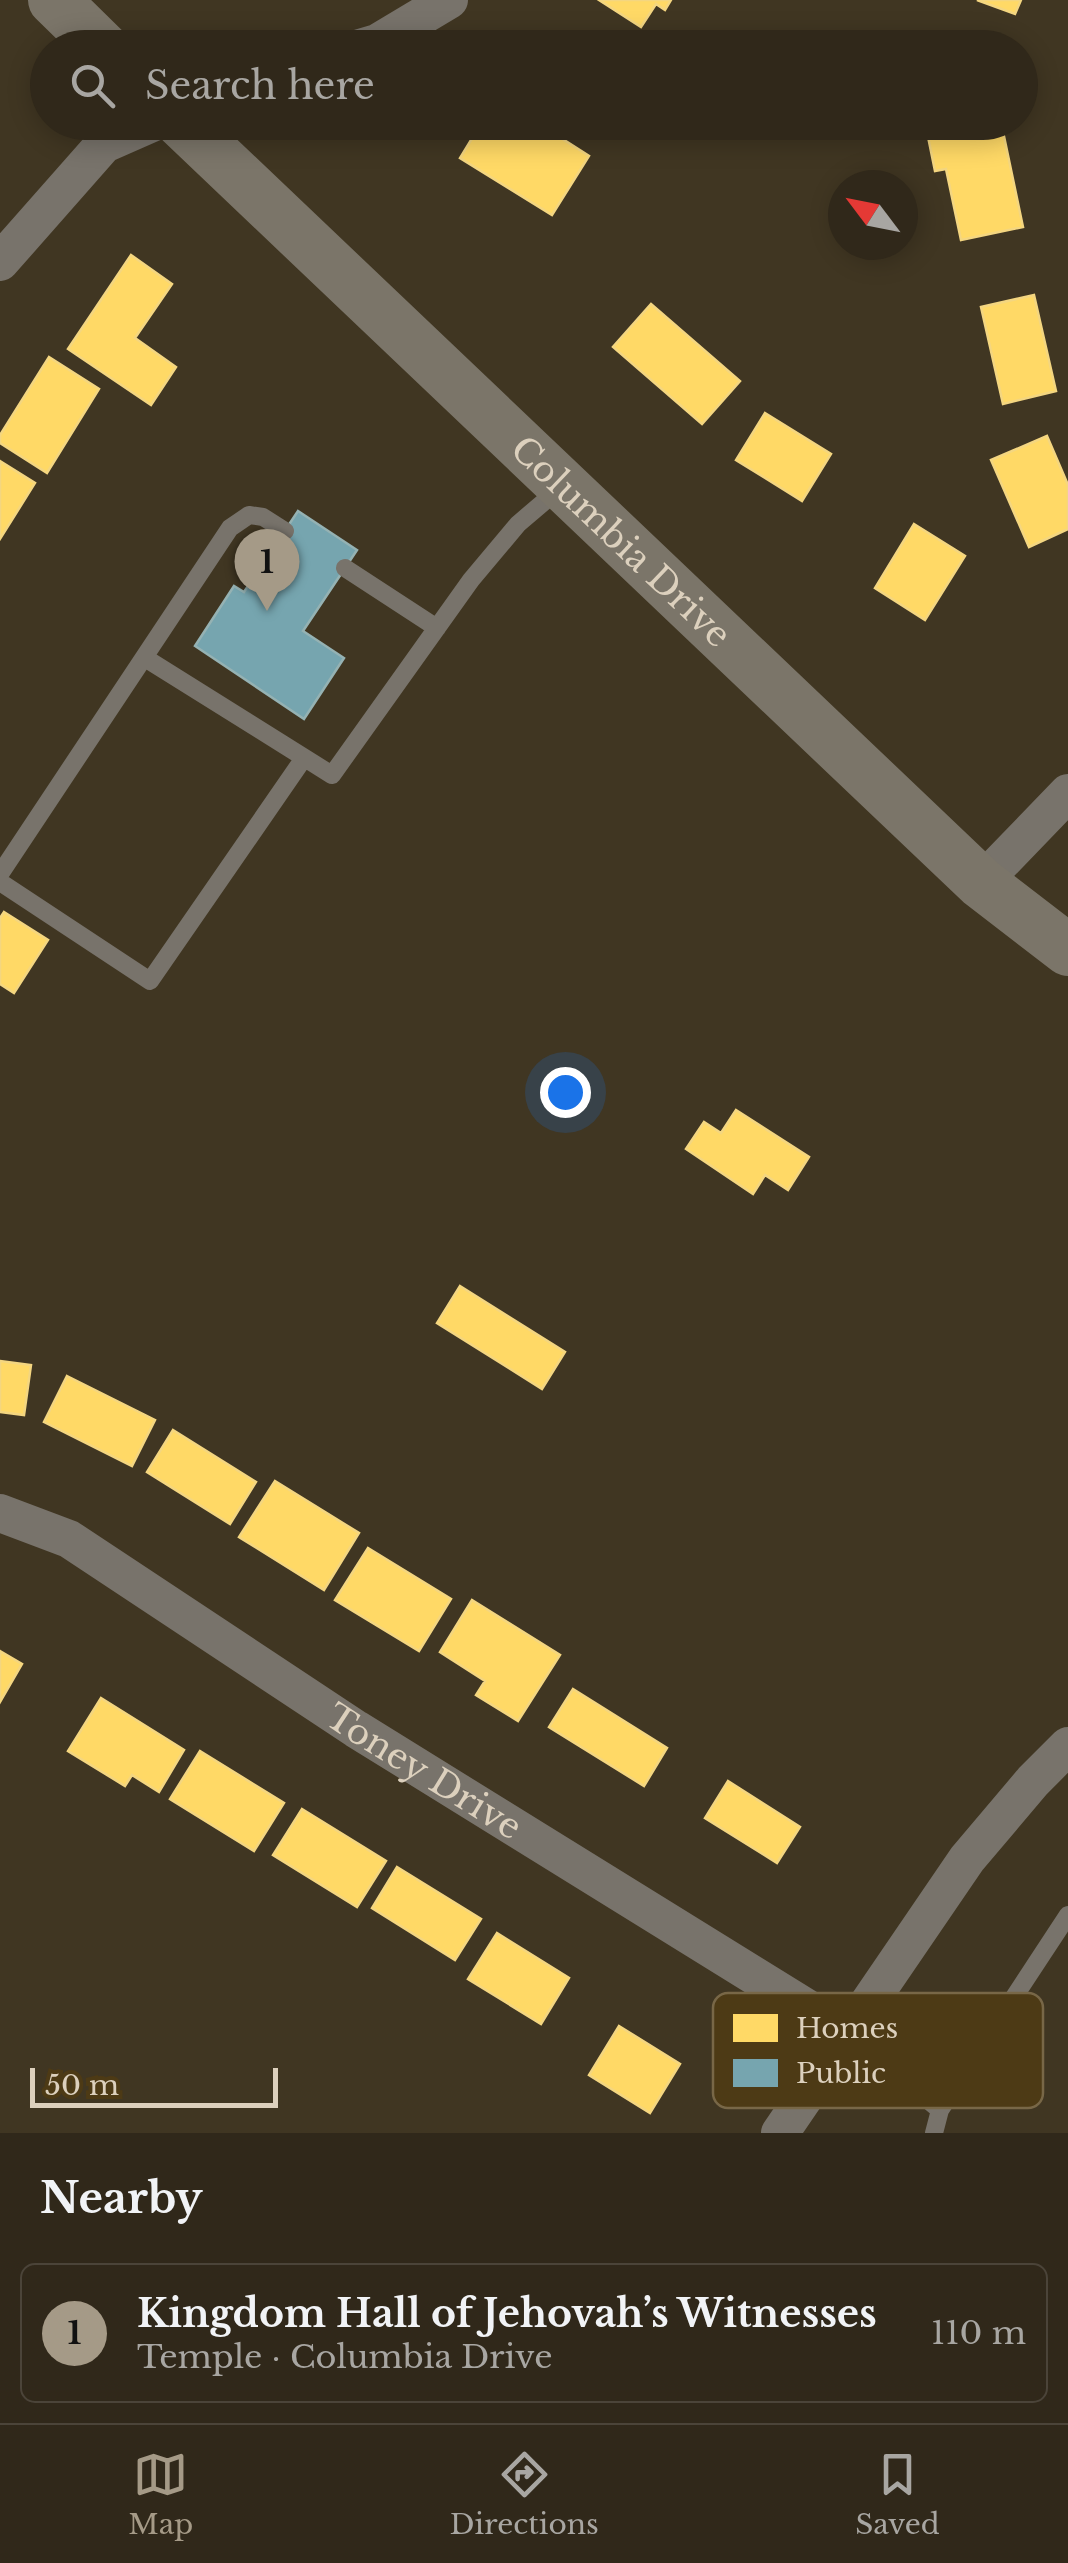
<!DOCTYPE html>
<html lang="en">
<head>
<meta charset="utf-8">
<style>
	body { margin:0; font-family:"Libre Baskerville",serif; background:#3c3427; color:#f1f3f6 }
	.compass { position:absolute; left:828px; top:170px; width:90px; height:90px; border-radius:50%; background:#30281a; box-shadow:0 5px 25px #0003; rotate:302deg }
	.scale { position:absolute; left:30px; bottom:25px; width:248px; box-sizing:border-box; padding-left:10px; border:5px solid #dcd0bd; border-top:0; font-size:28px; line-height:35px; white-space:nowrap; color:#dcd0bd; -webkit-text-stroke:8px #4d3a15; paint-order:stroke }
	.you { position:absolute; left:565px; top:1092px; width:35px; height:35px; margin:-25px; border:8px solid #fff; border-radius:50%; background:#1a73e8; box-shadow:0 0 0 15px #1a73e833 }
	.badge { display:grid; place-items:center; width:65px; height:65px; border-radius:50%; background:#a59a87; color:#111; font-size:32px; font-weight:700 }
	.pin { position:absolute; translate:-50% -82px; filter:drop-shadow(0 2px 5px #0008) }
	.pin::after { content:''; position:absolute; top:52px; width:35px; height:30px; background:inherit; clip-path:polygon(0 0,100% 0,50% 100%) }
	.list { margin:0; padding:0; list-style:none }
	h2 { display:flex; justify-content:space-between; align-items:center; height:130px; margin:0; padding:0 40px; font-size:42px }
	h2 small { font-size:32px; font-weight:400; color:#a8a6a2 }
	.list li { display:grid; grid-template-columns:65px 1fr auto; gap:30px; align-items:center; box-sizing:border-box; height:140px; margin:0 20px 20px; padding:0 20px; border:2px solid #4b4439; border-radius:15px }
	.list b { display:block; font-size:38px; white-space:nowrap }
	.list p { margin:0; font-size:32px; white-space:nowrap; color:#a8a6a2 }
	.list em { font-size:32px; font-style:normal; color:#a8a6a2 }
	.icon { flex:none; width:55px; height:55px; fill:none; stroke:currentColor; stroke-width:2; stroke-linecap:round; stroke-linejoin:round }
	.map { position:relative; flex:none; width:1068px; height:2133px; overflow:hidden }
	.search { position:absolute; background:#30281a; box-shadow:0 5px 25px #0003; left:30px; right:30px; top:30px; height:110px; display:flex; align-items:center; gap:25px; box-sizing:border-box; padding:0 35px; border-radius:55px; color:#a8a6a2; font-size:38px }
	.sheet { height:290px; background:#30281a }
	nav { display:flex; justify-content:space-around; align-items:center; box-sizing:border-box; height:140px; border-top:2px solid #4b4439; background:#30281a; font-size:28px; color:#a8a6a2 }
	nav a { display:grid; justify-items:center; gap:5px }
	nav .on { color:#a59a87 }
	.map>svg:first-child { display:block }
</style>
</head>
<body>
<div class="map">
<svg width="1068" height="2133" viewBox="0 0 1068 2133">
	<rect width="100%" height="100%" fill="#403622"/>
	<path fill="#ffd966" stroke="#f4d680" stroke-width="2.5" d="M 599,0 L 671,0 L 665,10 L 656,4 L 641,27 Z
		M 977,0 L 1021,0 L 1015,14 Z
		M 482,122 L 516,122 L 521,126 L 523,122 L 536,122 L 589,156 L 552,215 L 460,158 Z
		M 925,122 L 1001,122 L 1023,227 L 961,240 L 946,169 L 935,171 Z
		M 131,255 L 172,284 L 135,338 L 176,367 L 151,405 L 68,349 Z
		M 1034,295 L 1056,391 L 1003,404 L 981,307 Z
		M 651,304 L 740,381 L 702,424 L 613,347 Z
		M 49,357 L 99,389 L 47,473 L 0,443 L 0,435 Z
		M 765,413 L 831,454 L 802,501 L 736,460 Z
		M 1047,436 L 1068,485 L 1068,529 L 1029,547 L 991,460 Z
		M 0,461 L 35,483 L 0,539 Z
		M 914,524 L 965,556 L 925,620 L 875,588 Z
		M 4,912 L 48,940 L 14,993 L 0,984 L 0,918 Z
		M 736,1110 L 809,1157 L 788,1190 L 765,1175 L 753,1194 L 686,1149 L 704,1122 L 721,1133 Z
		M 460,1286 L 565,1352 L 542,1389 L 437,1323 Z
		M 0,1361 L 31,1365 L 24,1415 L 0,1412 Z
		M 67,1376 L 155,1420 L 132,1466 L 44,1422 Z
		M 173,1430 L 256,1482 L 230,1524 L 147,1472 Z
		M 275,1481 L 359,1533 L 324,1590 L 239,1537 Z
		M 368,1548 L 451,1599 L 419,1651 L 335,1600 Z
		M 472,1600 L 560,1655 L 518,1721 L 476,1695 L 485,1681 L 440,1652 Z
		M 0,1651 L 22,1664 L 0,1702 Z
		M 573,1689 L 667,1748 L 644,1786 L 549,1727 Z
		M 101,1698 L 184,1750 L 159,1792 L 132,1775 L 125,1786 L 68,1751 Z
		M 200,1751 L 284,1803 L 254,1851 L 170,1799 Z
		M 728,1781 L 800,1827 L 777,1863 L 705,1818 Z
		M 302,1809 L 386,1861 L 357,1907 L 273,1855 Z
		M 397,1867 L 481,1919 L 455,1960 L 372,1908 Z
		M 497,1933 L 569,1978 L 541,2024 L 468,1979 Z
		M 619,2026 L 680,2064 L 650,2113 L 589,2075 Z"/>
	<path fill="#76a5af" stroke="#95b2b3" stroke-width="2.5" d="M 298,511 L 357,550 L 303,631 L 344,658 L 304,719 L 195,646 L 234,586 L 244,592 Z"/>
	<g fill="none" stroke-linecap="round" stroke-linejoin="round">
		<path stroke="#78736b" stroke-width="18" d="M 345,568 L 437,628
			M 145,658 L 332,775 L 471,580 L 518,524 L 559,489
			M 0,874 L 230,528 L 249,515 L 263,517 L 285,531
			M 0,882 L 150,981 L 304,758
			M 847,2033 L 940,2110
			M 934,2133 L 940,2110 L 1068,1915"/>
		<g stroke="#78736b" stroke-width="38">
			<path d="M 360,48 L 377,43 L 449,0"/>
			<path d="M 0,262 L 104,144 L 154,122"/>
			<path d="M 981,883 L 1068,793"/>
			<path id="s1" d="M 0,1513 L 69,1539 L 356,1729 L 847,2033"/>
			<path d="M 780,2133 L 967,1859 L 1033,1781 L 1068,1746"/>
		</g>
		<g stroke="#7b7569" stroke-width="52">
			<path d="M 54,0 L 103,48"/>
			<path id="s2" d="M 181,122 L 981,883 L 1068,950"/>
		</g>
	</g>
	<g text-anchor="middle" dominant-baseline="central" stroke-width="10" stroke-linejoin="round" paint-order="stroke">
		<g font-size="35" fill="#dcd0bd" stroke="#4d3a15">
			<text stroke="none"><textPath href="#s2" startOffset="608">Columbia Drive</textPath></text>
			<text stroke="none"><textPath href="#s1" startOffset="498">Toney Drive</textPath></text>
		</g>
	</g>
	<rect x="713" y="1993" width="330" height="115" rx="15" fill="#4d3a15" stroke="#786747" stroke-width="2.5"/>
	<rect x="733" y="2014" width="45" height="28" fill="#ffd966"/>
	<rect x="733" y="2059" width="45" height="28" fill="#76a5af"/>
	<g font-size="28" fill="#dcd0bd">
		<text x="796" y="2038">Homes</text>
		<text x="796" y="2083">Public</text>
	</g>
</svg>
<svg class="compass" viewBox="-18 -18 36 36"><path d="M0-13l5 13h-10z" fill="#e53935"/><path d="M0 13l5-13h-10z" fill="#a8a6a2"/></svg>
<div class="scale">50 m</div>
<div class="you"></div>
<div class="pin badge" style="left:267px;top:611px">1</div>
<div class="search"><svg class="icon" aria-label="search" viewBox="0 0 24 24"><circle cx="10" cy="10" r="6"/><path d="M15 15l6 6"/></svg>Search here</div>
</div>
<section class="sheet">
<h2>Nearby<small></small></h2>
<ul class="list">
<li><span class="badge">1</span><div><b>Kingdom Hall of Jehovah’s Witnesses</b><p>Temple · Columbia Drive</p></div><em>110 m</em></li>
</ul>
</section>
<nav>
<a class="on"><svg class="icon" aria-label="map" viewBox="0 0 24 24"><path d="M3 6l6-2 6 2 6-2v14l-6 2-6-2-6 2zM9 4v14M15 6v14"/></svg>Map</a>
<a><svg class="icon" aria-label="directions" viewBox="0 0 24 24"><path d="M12 3l9 9-9 9-9-9zM9 14v-3h6M13 9l2 2-2 2"/></svg>Directions</a>
<a><svg class="icon" aria-label="saved" viewBox="0 0 24 24"><path d="M7 4h10v16l-5-4-5 4z"/></svg>Saved</a>
</nav>
</body>
</html>
